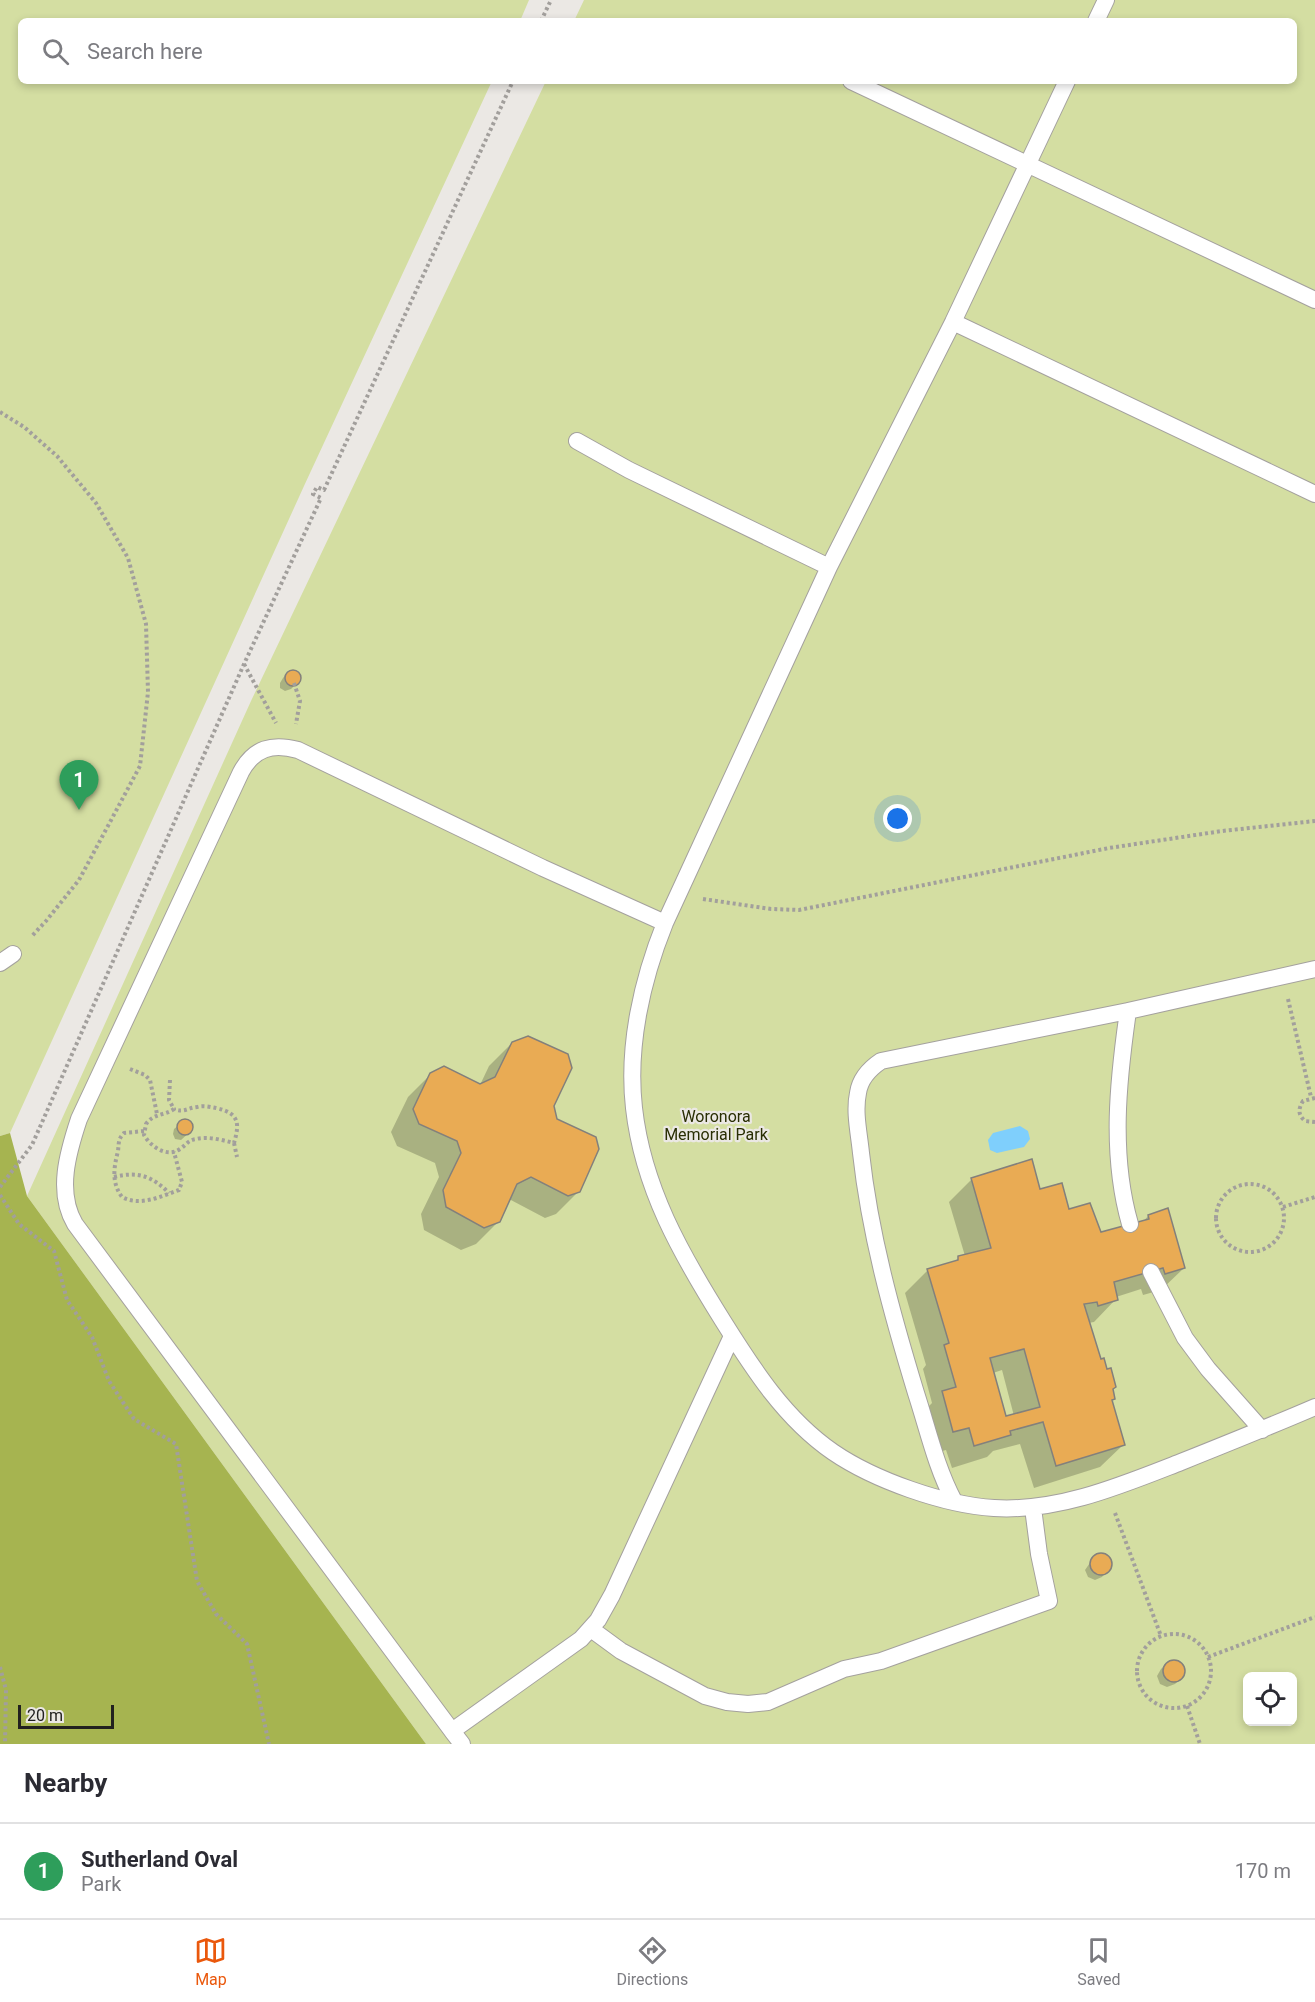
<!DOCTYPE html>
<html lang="en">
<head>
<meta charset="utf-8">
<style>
	body { margin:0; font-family:Roboto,sans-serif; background:#f2f2f3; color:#2b2b33 }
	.controls { position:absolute; right:18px; bottom:18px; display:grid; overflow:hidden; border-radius:9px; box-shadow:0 3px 9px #0003 }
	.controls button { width:54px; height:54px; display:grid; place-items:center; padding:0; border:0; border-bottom:2px solid #e1e1e2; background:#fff; color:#2b2b33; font:30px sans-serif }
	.scale { position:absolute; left:18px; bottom:15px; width:96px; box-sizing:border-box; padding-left:6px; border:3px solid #22211f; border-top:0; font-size:16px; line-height:21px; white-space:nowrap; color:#22211f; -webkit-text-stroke:4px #ebe8e4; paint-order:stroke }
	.you { position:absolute; left:898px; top:819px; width:21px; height:21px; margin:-15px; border:4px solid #fff; border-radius:50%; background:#1a73e8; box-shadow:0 0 0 9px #1a73e833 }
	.badge { display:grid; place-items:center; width:39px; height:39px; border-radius:50%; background:#ea580c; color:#fff; font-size:20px; font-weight:700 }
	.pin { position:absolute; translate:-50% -50px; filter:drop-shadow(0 2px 3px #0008) }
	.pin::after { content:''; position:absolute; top:32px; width:21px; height:18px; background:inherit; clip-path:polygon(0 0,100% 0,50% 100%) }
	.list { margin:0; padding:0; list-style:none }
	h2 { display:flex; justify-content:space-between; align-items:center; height:78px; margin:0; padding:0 24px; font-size:26px }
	h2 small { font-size:20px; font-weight:400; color:#7c7c81 }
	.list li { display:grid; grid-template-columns:39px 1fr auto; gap:18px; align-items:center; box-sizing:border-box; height:96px; padding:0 24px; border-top:2px solid #e1e1e2 }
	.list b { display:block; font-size:22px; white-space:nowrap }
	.list p { margin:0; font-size:20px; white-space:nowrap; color:#7c7c81 }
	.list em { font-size:20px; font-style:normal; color:#7c7c81 }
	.icon { flex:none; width:33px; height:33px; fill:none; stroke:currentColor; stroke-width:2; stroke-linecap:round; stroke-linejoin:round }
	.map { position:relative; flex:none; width:1315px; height:1744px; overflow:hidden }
	.search { position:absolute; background:#fff; box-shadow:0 3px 9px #0003; left:18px; right:18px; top:18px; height:66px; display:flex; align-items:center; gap:15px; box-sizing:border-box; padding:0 21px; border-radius:9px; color:#7c7c81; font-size:22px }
	.sheet { height:174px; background:#fff }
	nav { display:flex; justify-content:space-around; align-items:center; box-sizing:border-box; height:84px; border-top:2px solid #e1e1e2; background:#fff; font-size:16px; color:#7c7c81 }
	nav a { display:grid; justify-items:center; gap:3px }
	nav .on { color:#ea580c }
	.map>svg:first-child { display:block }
</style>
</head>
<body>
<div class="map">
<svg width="1315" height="1744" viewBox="0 0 1315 1744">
	<rect width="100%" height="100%" fill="#ebe8e4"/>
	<path fill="#d4dea2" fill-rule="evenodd" d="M 0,0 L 529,0 L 520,21 L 21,21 L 21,81 L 492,81 L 304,486 L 10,1133 L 0,1136 Z
		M 584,0 L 1315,0 L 1315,1744 L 426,1744 L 27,1196 L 251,701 L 546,81 L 1294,81 L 1294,21 L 574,21 ZM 1248,1676 L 1292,1676 L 1292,1722 L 1248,1722 Z"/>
	<path fill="#a6b450" d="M 10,1133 L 27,1196 L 426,1744 L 0,1744 L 0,1136 Z"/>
	<path fill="#7fcffc" d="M 1020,1126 L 1028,1131 L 1030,1139 L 1024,1147 L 997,1153 L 990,1150 L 988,1140 L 993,1133 Z"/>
	<path fill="#0003" fill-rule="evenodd" d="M 293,671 L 298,674 L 299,679 L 297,683 L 291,689 L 285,691 L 280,688 L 280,683 L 283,678 L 288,672 Z
		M 512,1043 L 552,1106 L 579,1191 L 556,1214 L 545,1218 L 509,1199 L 499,1221 L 476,1244 L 461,1250 L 424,1230 L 421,1214 L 439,1177 L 435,1163 L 397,1146 L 391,1132 L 408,1097 L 431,1074 L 480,1085 L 489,1066 Z
		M 185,1120 L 189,1122 L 192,1126 L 191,1131 L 181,1140 L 175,1139 L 173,1134 L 174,1129 Z
		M 972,1179 L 1039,1191 L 1100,1234 L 1142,1223 L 1148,1216 L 1184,1268 L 1161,1290 L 1143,1295 L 1141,1289 L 1116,1297 L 1116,1299 L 1094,1322 L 1088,1323 L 1111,1390 L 1114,1399 L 1111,1401 L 1123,1445 L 1100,1467 L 1034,1488 L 1020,1444 L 993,1451 L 987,1457 L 952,1468 L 946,1450 L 931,1454 L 920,1415 L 932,1403 L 923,1369 L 926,1365 L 905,1293 L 928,1270 L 954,1262 L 959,1258 L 965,1256 L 949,1202 ZM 1002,1370 L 1014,1416 L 1005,1418 L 993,1373 Z
		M 1101,1554 L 1108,1557 L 1112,1564 L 1102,1577 L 1095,1580 L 1088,1577 L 1085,1570 L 1094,1557 Z
		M 1174,1661 L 1181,1663 L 1184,1671 L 1181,1678 L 1175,1684 L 1167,1687 L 1160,1684 L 1157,1676 L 1161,1669 L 1167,1663 Z"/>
	<path fill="#e9ab54" stroke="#83807c" stroke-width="1.5" fill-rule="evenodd" d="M285 678a8 8 0 1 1 16 0a8 8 0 1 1-16 0Z
		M 528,1036 L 568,1054 L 572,1068 L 554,1106 L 557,1119 L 596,1137 L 599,1149 L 580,1192 L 568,1196 L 531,1177 L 517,1184 L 500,1222 L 484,1228 L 446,1207 L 443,1190 L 461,1153 L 457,1141 L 419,1124 L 413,1109 L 430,1073 L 444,1066 L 480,1084 L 495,1077 L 512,1042 Z
		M177 1127a8 8 0 1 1 16 0a8 8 0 1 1-16 0Z
		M 1032,1159 L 1040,1189 L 1062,1183 L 1069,1209 L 1090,1203 L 1101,1232 L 1149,1219 L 1148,1215 L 1168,1208 L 1185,1268 L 1165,1274 L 1163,1268 L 1114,1282 L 1118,1300 L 1098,1306 L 1097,1302 L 1084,1304 L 1101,1359 L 1104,1358 L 1107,1369 L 1111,1368 L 1116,1387 L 1113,1389 L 1115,1399 L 1112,1400 L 1125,1445 L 1056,1466 L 1043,1422 L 1010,1431 L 1011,1435 L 974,1446 L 969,1428 L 953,1432 L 942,1391 L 956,1387 L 944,1345 L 949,1343 L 927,1269 L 958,1260 L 958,1256 L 991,1248 L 971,1178 ZM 1024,1349 L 1040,1407 L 1006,1416 L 990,1358 Z
		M1090 1564a11 11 0 1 1 22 0a11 11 0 1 1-22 0Z
		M1163 1671a11 11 0 1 1 22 0a11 11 0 1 1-22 0Z"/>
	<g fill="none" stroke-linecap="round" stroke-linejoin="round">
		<g stroke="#a4a19e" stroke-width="18">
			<path id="lane" d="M 1096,21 L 1106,0
				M 851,81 L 1315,300
				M 1067,81 L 953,322 L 829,567 L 665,923 C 642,980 627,1046 634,1108 C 643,1188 681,1254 723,1321 C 753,1369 785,1419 833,1452 C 874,1480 944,1505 994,1508 C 1059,1512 1122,1485 1181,1462 C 1226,1444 1271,1426 1315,1407
				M 953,322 L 1315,494
				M 577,441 L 629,470 L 829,567
				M 0,963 L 13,954
				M 1130,1224 C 1110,1154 1118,1081 1128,1011 L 1315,969
				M 1151,1272 L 1185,1338 L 1208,1369 L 1262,1430
				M 954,1501 C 936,1467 928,1430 916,1393 C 892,1314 870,1235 861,1153 C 859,1133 854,1112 858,1093 C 860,1079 869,1069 881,1061 L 1128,1011
				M 591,1629 L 621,1651 L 705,1696 L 727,1702 L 748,1704 L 768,1702 L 844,1669 L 881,1661 L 1049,1601 L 1039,1554 L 1033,1508
				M 452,1731 L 75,1224 C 56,1192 68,1152 79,1119 L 241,772 C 254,748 272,743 298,750 L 543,868 L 665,923
				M 462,1744 L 452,1731 L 581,1639 L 598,1620 L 612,1595 L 732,1336"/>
		</g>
		<path stroke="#a29f9c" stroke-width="4" stroke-dasharray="3 3" stroke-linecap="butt" d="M 541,21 L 551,0
			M 0,412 L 24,427 L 57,456 L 96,503 L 128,558 L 146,624 L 148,692 L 140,766 L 79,880 L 46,921 L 31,937
			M 244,664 L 276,723
			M 294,683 L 300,701 L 296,724
			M 703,899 L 771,909 L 799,910 L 1109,848 L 1222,831 L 1315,821
			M 1288,999 L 1311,1097
			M 130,1069 L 145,1075 L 150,1080 L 157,1114
			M 170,1080 L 169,1100 L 174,1109 C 164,1116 154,1113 146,1124 L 144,1135 C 151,1147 167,1158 180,1149 C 186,1145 188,1140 196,1139 C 208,1136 222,1140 234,1143 C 240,1123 239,1113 216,1108 C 210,1107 203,1105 197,1107 C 187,1108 184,1113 174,1109
			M 1315,1098 L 1303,1101 C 1298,1109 1298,1115 1305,1121 L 1315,1122
			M 144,1131 L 124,1133 C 118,1139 119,1143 118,1151 C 114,1167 111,1182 122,1197 C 140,1207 162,1196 179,1190 L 182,1182 L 174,1152
			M 234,1143 L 237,1157
			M 114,1177 C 138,1171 152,1176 169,1193
			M1216 1218a34 34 0 1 1 68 0a34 34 0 1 1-68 0Z
			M 0,1187 L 32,1145 L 244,664 L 321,498 L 313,494 L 317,487 L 324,490 L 513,81
			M 0,1195 L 19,1224 L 54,1251 L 67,1300 L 92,1337 L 109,1381 L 134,1419 L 176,1444 L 197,1581 L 216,1614 L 247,1644 L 269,1744
			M 1283,1207 L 1315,1197
			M 1115,1513 L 1161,1636
			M1137 1671a37 37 0 1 1 74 0a37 37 0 1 1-74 0Z
			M 1208,1657 L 1315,1617
			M 0,1667 L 6,1690 L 5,1744
			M 1187,1706 L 1200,1744"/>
		<use href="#lane" stroke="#fff" stroke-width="16"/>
	</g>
	<g text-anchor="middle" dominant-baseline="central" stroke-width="4.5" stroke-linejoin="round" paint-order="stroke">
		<g font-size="16" fill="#292e03" stroke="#ebe8e4">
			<text x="716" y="1116">Woronora<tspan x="716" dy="18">Memorial Park</tspan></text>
		</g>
	</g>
</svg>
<div class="controls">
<button><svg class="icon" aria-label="locate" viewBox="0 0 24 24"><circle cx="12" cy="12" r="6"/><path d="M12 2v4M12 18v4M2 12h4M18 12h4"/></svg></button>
</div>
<div class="scale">20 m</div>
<div class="you"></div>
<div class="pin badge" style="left:79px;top:810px;background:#2e9e5b">1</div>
<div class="search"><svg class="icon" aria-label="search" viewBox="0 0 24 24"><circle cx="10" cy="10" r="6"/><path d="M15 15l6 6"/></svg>Search here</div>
</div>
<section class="sheet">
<h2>Nearby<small></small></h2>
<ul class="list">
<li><span class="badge" style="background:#2e9e5b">1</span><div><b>Sutherland Oval</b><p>Park</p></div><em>170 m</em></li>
</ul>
</section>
<nav>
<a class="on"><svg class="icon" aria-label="map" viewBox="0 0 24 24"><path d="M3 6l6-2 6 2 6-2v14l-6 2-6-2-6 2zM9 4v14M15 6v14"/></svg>Map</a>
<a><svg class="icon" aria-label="directions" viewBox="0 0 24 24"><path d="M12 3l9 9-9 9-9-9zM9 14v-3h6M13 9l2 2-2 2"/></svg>Directions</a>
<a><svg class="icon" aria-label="saved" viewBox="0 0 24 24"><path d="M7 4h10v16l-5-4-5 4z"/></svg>Saved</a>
</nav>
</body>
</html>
